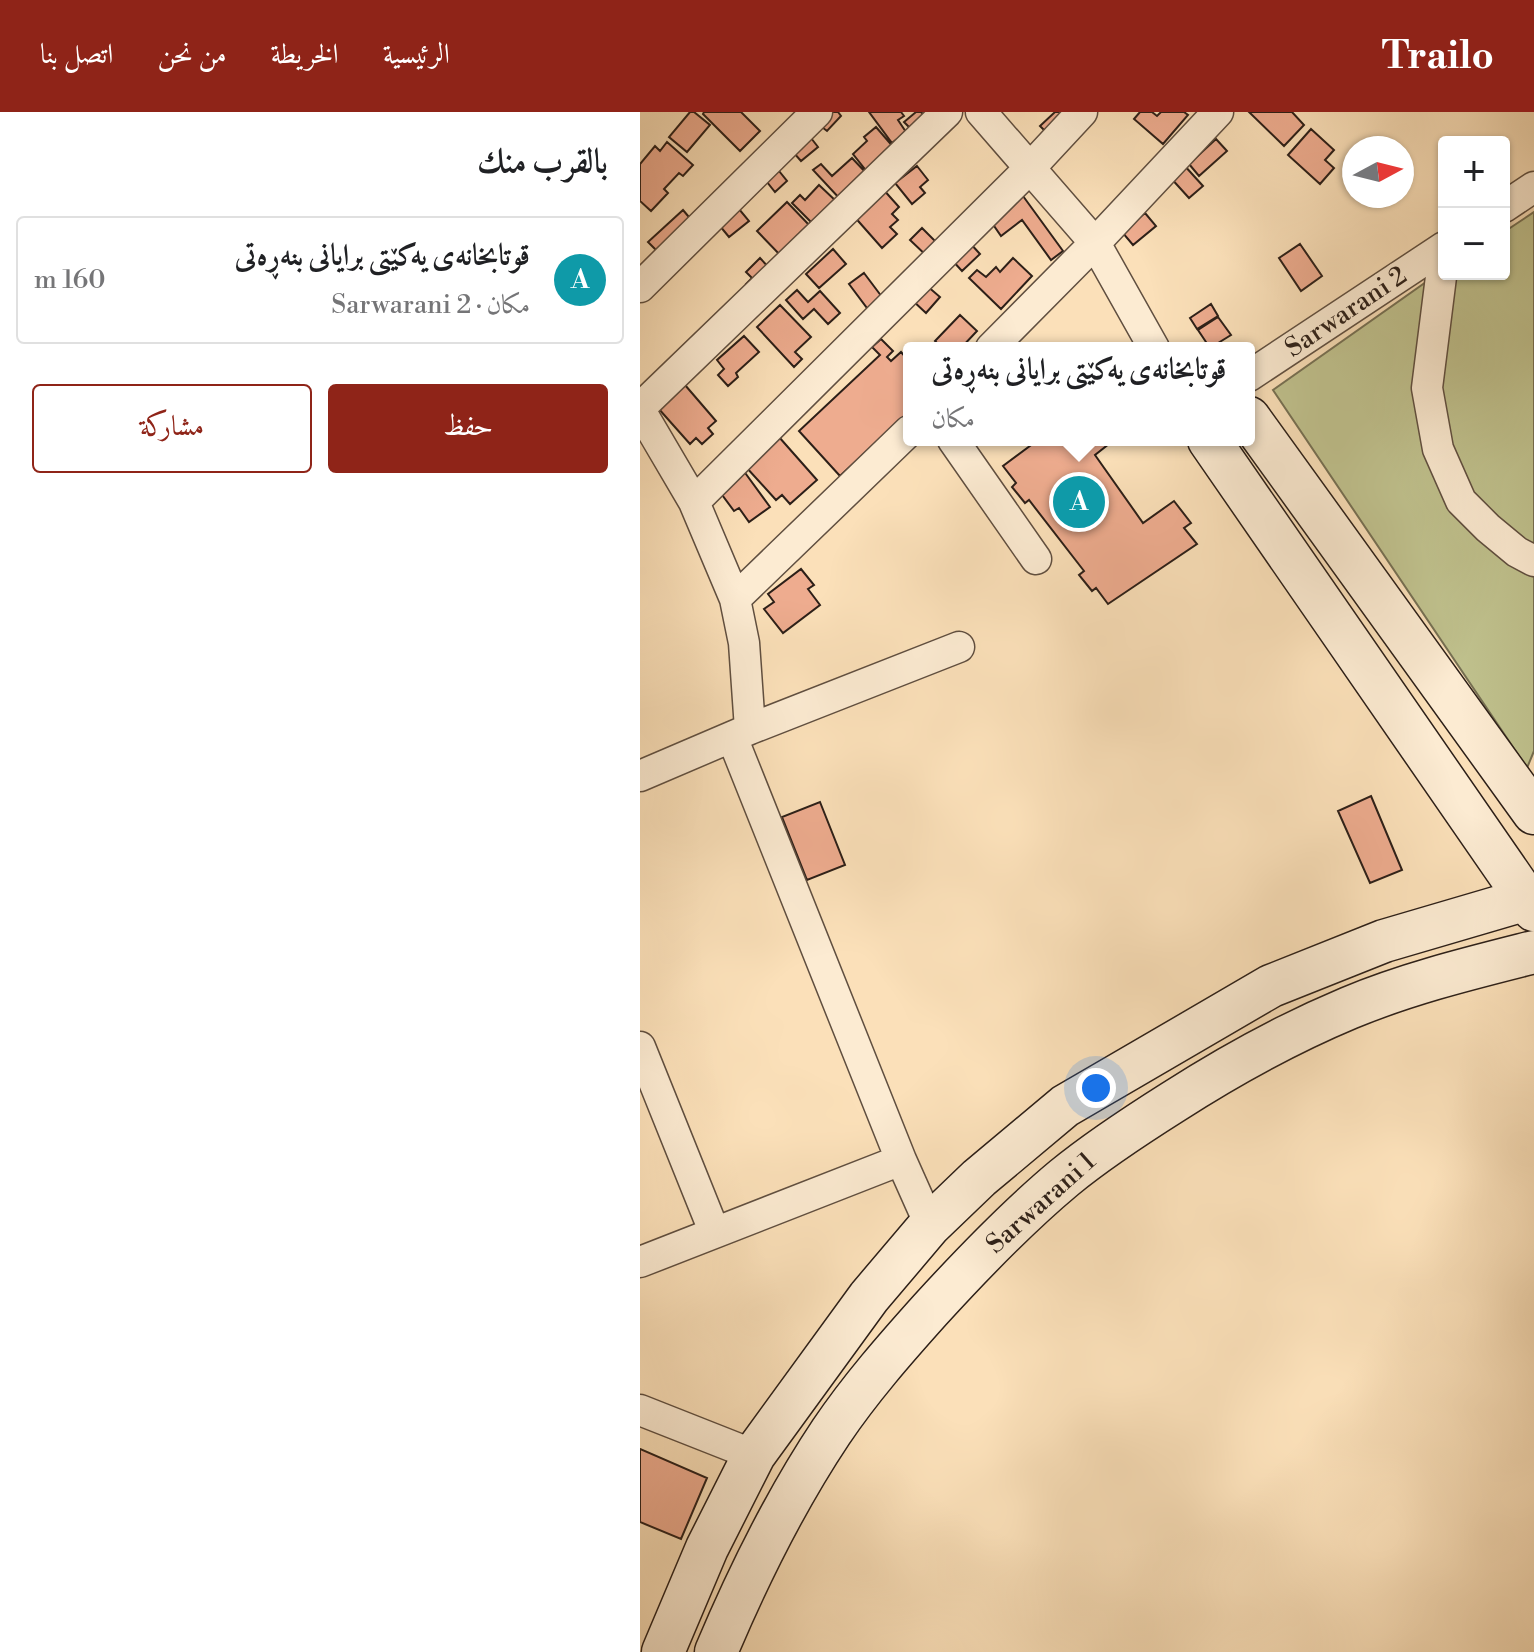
<!DOCTYPE html>
<html lang="ar">
<head>
<meta charset="utf-8">
<style>
	body { margin:0; font-family:"Libre Bodoni",Amiri,serif; background:#f2f2f2; color:#202124; direction:rtl }
	.controls { position:absolute; right:24px; top:24px; display:grid; overflow:hidden; border-radius:8px; box-shadow:0 2px 6px #0004 }
	.controls button { width:72px; height:72px; display:grid; place-items:center; padding:0; border:0; border-bottom:2px solid #e0e0e0; background:#fff; color:#202124; font:40px sans-serif }
	.compass { position:absolute; left:702px; top:24px; width:72px; height:72px; border-radius:50%; background:#fff; box-shadow:0 2px 6px #0004; rotate:83deg }
	.you { position:absolute; left:456px; top:976px; width:28px; height:28px; margin:-20px; border:6px solid #fff; border-radius:50%; background:#1a73e8; box-shadow:0 0 0 12px #1a73e833 }
	.badge { display:grid; place-items:center; width:52px; height:52px; border-radius:50%; background:#8f2418; color:#fff; font-size:26px; font-weight:700 }
	.pin { position:absolute; translate:-50% -50%; border:4px solid #fff; box-shadow:0 2px 8px #0006 }
	.popup { position:absolute; left:263px; top:230px; width:352px; height:104px; box-sizing:border-box; display:grid; place-content:center; border-radius:8px; background:#fff; filter:drop-shadow(0 2px 6px #0005); font-size:26px; white-space:nowrap; color:#757577 }
	.popup b { font-size:30px; color:#202124 }
	.popup::after { content:''; position:absolute; left:50%; top:100%; margin-left:-16px; border:16px solid transparent; border-top-color:#fff }
	.list { margin:0; padding:0; list-style:none }
	h2 { display:flex; justify-content:space-between; align-items:center; height:104px; margin:0; padding:0 32px; font-size:34px }
	h2 small { font-size:26px; font-weight:400; color:#757577 }
	.list li { display:grid; grid-template-columns:52px 1fr auto; gap:24px; align-items:center; box-sizing:border-box; height:128px; margin:0 16px 16px; padding:0 16px; border:2px solid #e0e0e0; border-radius:8px }
	.list b { display:block; font-size:30px; white-space:nowrap }
	.list p { margin:0; font-size:26px; white-space:nowrap; color:#757577 }
	.list em { font-size:26px; font-style:normal; color:#757577 }
	.actions { display:flex; gap:16px; padding:24px 32px }
	.actions a { flex:1; padding:18px 0; border:2px solid #8f2418; border-radius:8px; text-align:center; font-size:28px; color:#8f2418 }
	.actions .main { background:#8f2418; color:#fff }
	.map { position:relative; flex:none; width:894px; height:1540px; overflow:hidden; direction:ltr }
	header { display:flex; align-items:center; gap:48px; box-sizing:border-box; height:112px; padding:0 40px; background:#8f2418; color:#fff }
	header strong { font-size:38px }
	nav { display:flex; gap:44px; margin-inline-start:auto; font-size:28px }
	main { display:flex }
	aside { flex:1; background:#fff }
	.map>svg:first-child { display:block }
</style>
</head>
<body>
<header>
<strong>Trailo</strong>
<nav><a>الرئيسية</a><a>الخريطة</a><a>من نحن</a><a>اتصل بنا</a></nav>
</header>
<main>
<div class="map">
<svg width="894" height="1540" viewBox="0 0 894 1540">
	<rect width="100%" height="100%" fill="#fbe0b9"/>
	<filter id="stains"><feTurbulence type="fractalNoise" baseFrequency=".0025" numOctaves="4"/><feColorMatrix values="0 0 0 0 .2 0 0 0 0 .09 0 0 0 0 .02 0 0 0 .5 -.17"/></filter>
	<radialGradient id="worn" r=".72"><stop offset=".6" stop-color="#630" stop-opacity="0"/><stop offset="1" stop-color="#630" stop-opacity=".3"/></radialGradient>
	<path fill="#c0c28e" stroke="#767053" stroke-width="2" d="M 894,100 L 894,442 L 833,382 L 813,342 L 800,290 L 810,162 L 864,162 L 864,120 Z
		M 796,163 L 792,357 L 894,458 L 894,639 L 887,656 L 633,278 Z"/>
	<path fill="#eeac8f" stroke="#2c1f18" stroke-width="2" d="M 50,0 L 54,0 L 70,13 L 47,40 L 29,25 Z
		M 64,0 L 101,0 L 120,19 L 100,39 L 63,2 Z
		M 189,0 L 198,0 L 201,4 L 187,19 L 178,12 Z
		M 229,0 L 261,0 L 264,4 L 258,8 L 266,20 L 252,31 Z
		M 276,0 L 281,0 L 286,5 L 272,18 L 264,10 Z
		M 415,0 L 430,0 L 408,22 L 400,14 Z
		M 500,0 L 512,0 L 517,4 L 521,0 L 544,0 L 548,3 L 523,32 L 494,7 Z
		M 609,0 L 652,0 L 664,13 L 644,34 Z
		M 236,15 L 255,37 L 228,61 L 213,42 L 227,29 L 224,25 Z
		M 671,17 L 694,38 L 685,48 L 694,56 L 680,72 L 648,43 Z
		M 171,26 L 178,35 L 161,49 L 153,40 Z
		M 576,27 L 587,39 L 559,64 L 549,52 Z
		M 27,30 L 53,53 L 43,64 L 39,61 L 24,77 L 28,81 L 11,99 L 0,89 L 0,52 L 15,34 L 20,39 Z
		M 212,46 L 228,63 L 201,88 L 173,58 L 181,52 L 192,64 Z
		M 543,52 L 563,74 L 549,86 L 529,64 Z
		M 135,54 L 147,69 L 135,80 L 123,65 Z
		M 277,54 L 288,68 L 280,75 L 285,81 L 272,92 L 255,71 Z
		M 179,73 L 197,90 L 174,113 L 152,91 L 160,83 L 165,88 Z
		M 242,76 L 259,95 L 252,102 L 258,108 L 250,115 L 257,122 L 242,136 L 212,102 Z
		M 383,84 L 423,139 L 411,148 L 382,108 L 361,124 L 350,108 Z
		M 147,90 L 171,115 L 141,144 L 117,119 Z
		M 94,91 L 109,109 L 89,125 L 75,108 Z
		M 43,98 L 54,111 L 20,142 L 8,130 Z
		M 505,101 L 516,114 L 493,133 L 482,120 Z
		M 282,116 L 301,135 L 290,147 L 270,128 Z
		M 329,130 L 340,142 L 322,159 L 311,147 Z
		M 660,132 L 682,164 L 661,179 L 639,146 Z
		M 193,137 L 206,152 L 179,176 L 166,162 Z
		M 120,146 L 132,159 L 111,179 L 106,172 L 112,166 L 106,160 Z
		M 373,146 L 392,164 L 361,197 L 329,166 L 337,158 L 346,165 L 356,155 L 360,160 Z
		M 224,161 L 245,189 L 230,200 L 209,172 Z
		M 286,173 L 300,185 L 286,201 L 272,188 Z
		M 157,178 L 168,190 L 180,179 L 200,201 L 188,212 L 174,197 L 163,207 L 146,188 Z
		M 571,192 L 578,204 L 557,217 L 550,206 Z
		M 140,193 L 171,225 L 155,240 L 162,247 L 154,255 L 117,215 Z
		M 320,203 L 337,219 L 321,236 L 302,236 L 295,229 Z
		M 578,205 L 591,223 L 570,236 L 558,218 Z
		M 104,224 L 119,240 L 96,261 L 98,265 L 88,274 L 78,263 L 84,257 L 77,248 Z
		M 241,227 L 253,239 L 247,245 L 251,249 L 261,240 L 269,249 L 269,300 L 200,364 L 159,319 L 240,243 L 232,235 Z
		M 45,273 L 76,309 L 68,316 L 73,322 L 62,332 L 56,326 L 50,332 L 18,296 Z
		M 139,325 L 177,368 L 150,392 L 142,383 L 136,388 L 106,355 Z
		M 398,328 L 474,328 L 455,343 L 503,411 L 534,389 L 551,411 L 544,416 L 557,432 L 468,492 L 456,476 L 452,479 L 439,463 L 444,459 L 389,388 L 385,391 L 372,375 L 376,371 L 363,354 Z
		M 103,358 L 130,395 L 109,410 L 99,396 L 94,399 L 77,376 Z
		M 161,457 L 174,473 L 168,477 L 180,493 L 143,521 L 124,497 L 134,490 L 128,482 Z
		M 731,684 L 762,758 L 730,771 L 698,699 Z
		M 180,690 L 205,753 L 167,768 L 142,705 Z
		M 0,1337 L 67,1366 L 41,1427 L 0,1410 Z"/>
	<g fill="none" stroke-linecap="round" stroke-linejoin="round">
		<g stroke="#604f40" stroke-width="33">
			<path id="minor" d="M 341,0 L 455,131 L 514,236
				M 864,95 L 894,75
				M 804,141 L 787,276 L 798,337 L 821,389 L 848,416 L 877,440 L 894,449
				M 0,175 L 177,0
				M 351,236 L 455,131 L 578,0
				M 609,264 L 804,135
				M 0,296 L 307,0
				M 0,298 L 54,390 L 95,487 L 104,531 L 110,617
				M 313,328 L 396,447
				M 54,390 L 389,57 L 442,0
				M 95,487 L 269,319
				M 92,625 L 261,1048 L 290,1113
				M 0,664 L 110,617 L 319,535
				M 0,935 L 74,1119
				M 0,1150 L 261,1048
				M 0,1298 L 114,1343"/>
		</g>
		<g stroke="#2c1f18" stroke-width="45">
			<path id="secondary" d="M 609,306 L 894,701
				M 569,328 L 894,798
				M 23,1540 L 67,1436 L 114,1343 L 229,1185 L 290,1113 L 339,1066 L 425,994 L 631,874 L 744,829 L 887,787
				M 76,1540 C 108,1464 145,1389 191,1320 C 220,1277 255,1237 290,1198 C 332,1152 376,1106 424,1066 C 458,1038 495,1014 533,990 C 589,954 647,922 709,896 C 769,871 831,856 894,840"/>
		</g>
		<use href="#minor" stroke="#fcebd2" stroke-width="30"/>
		<use href="#secondary" stroke="#fcebd2" stroke-width="42"/>
	</g>
	<g text-anchor="middle" dominant-baseline="central" stroke-width="7" stroke-linejoin="round" paint-order="stroke">
		<g font-size="26" fill="#2c1f18" stroke="#fcebd2">
			<text transform="translate(706 200) rotate(-34)">Sarwarani 2</text>
			<text transform="translate(401 1091) rotate(-42)">Sarwarani 1</text>
		</g>
	</g>
	<rect width="100%" height="100%" filter="url(#stains)"/>
	<rect width="100%" height="100%" fill="url(#worn)"/>
</svg>
<div class="controls">
<button>+</button>
<button>−</button>
</div>
<svg class="compass" viewBox="-18 -18 36 36"><path d="M0-13l5 13h-10z" fill="#e53935"/><path d="M0 13l5-13h-10z" fill="#757577"/></svg>
<div class="you"></div>
<div class="pin badge" style="left:439px;top:390px;background:#0f9aa8">A</div>
<div class="popup"><b>قوتابخانەی یەکێتی برایانی بنەڕەتی</b>مكان</div>
</div>
<aside>
<h2>بالقرب منك<small></small></h2>
<ul class="list">
<li><span class="badge" style="background:#0f9aa8">A</span><div><b>قوتابخانەی یەکێتی برایانی بنەڕەتی</b><p>مكان · Sarwarani 2</p></div><em>160 m</em></li>
</ul>
<div class="actions"><a class="main">حفظ</a><a>مشاركة</a></div>
</aside>
</main>
</body>
</html>
